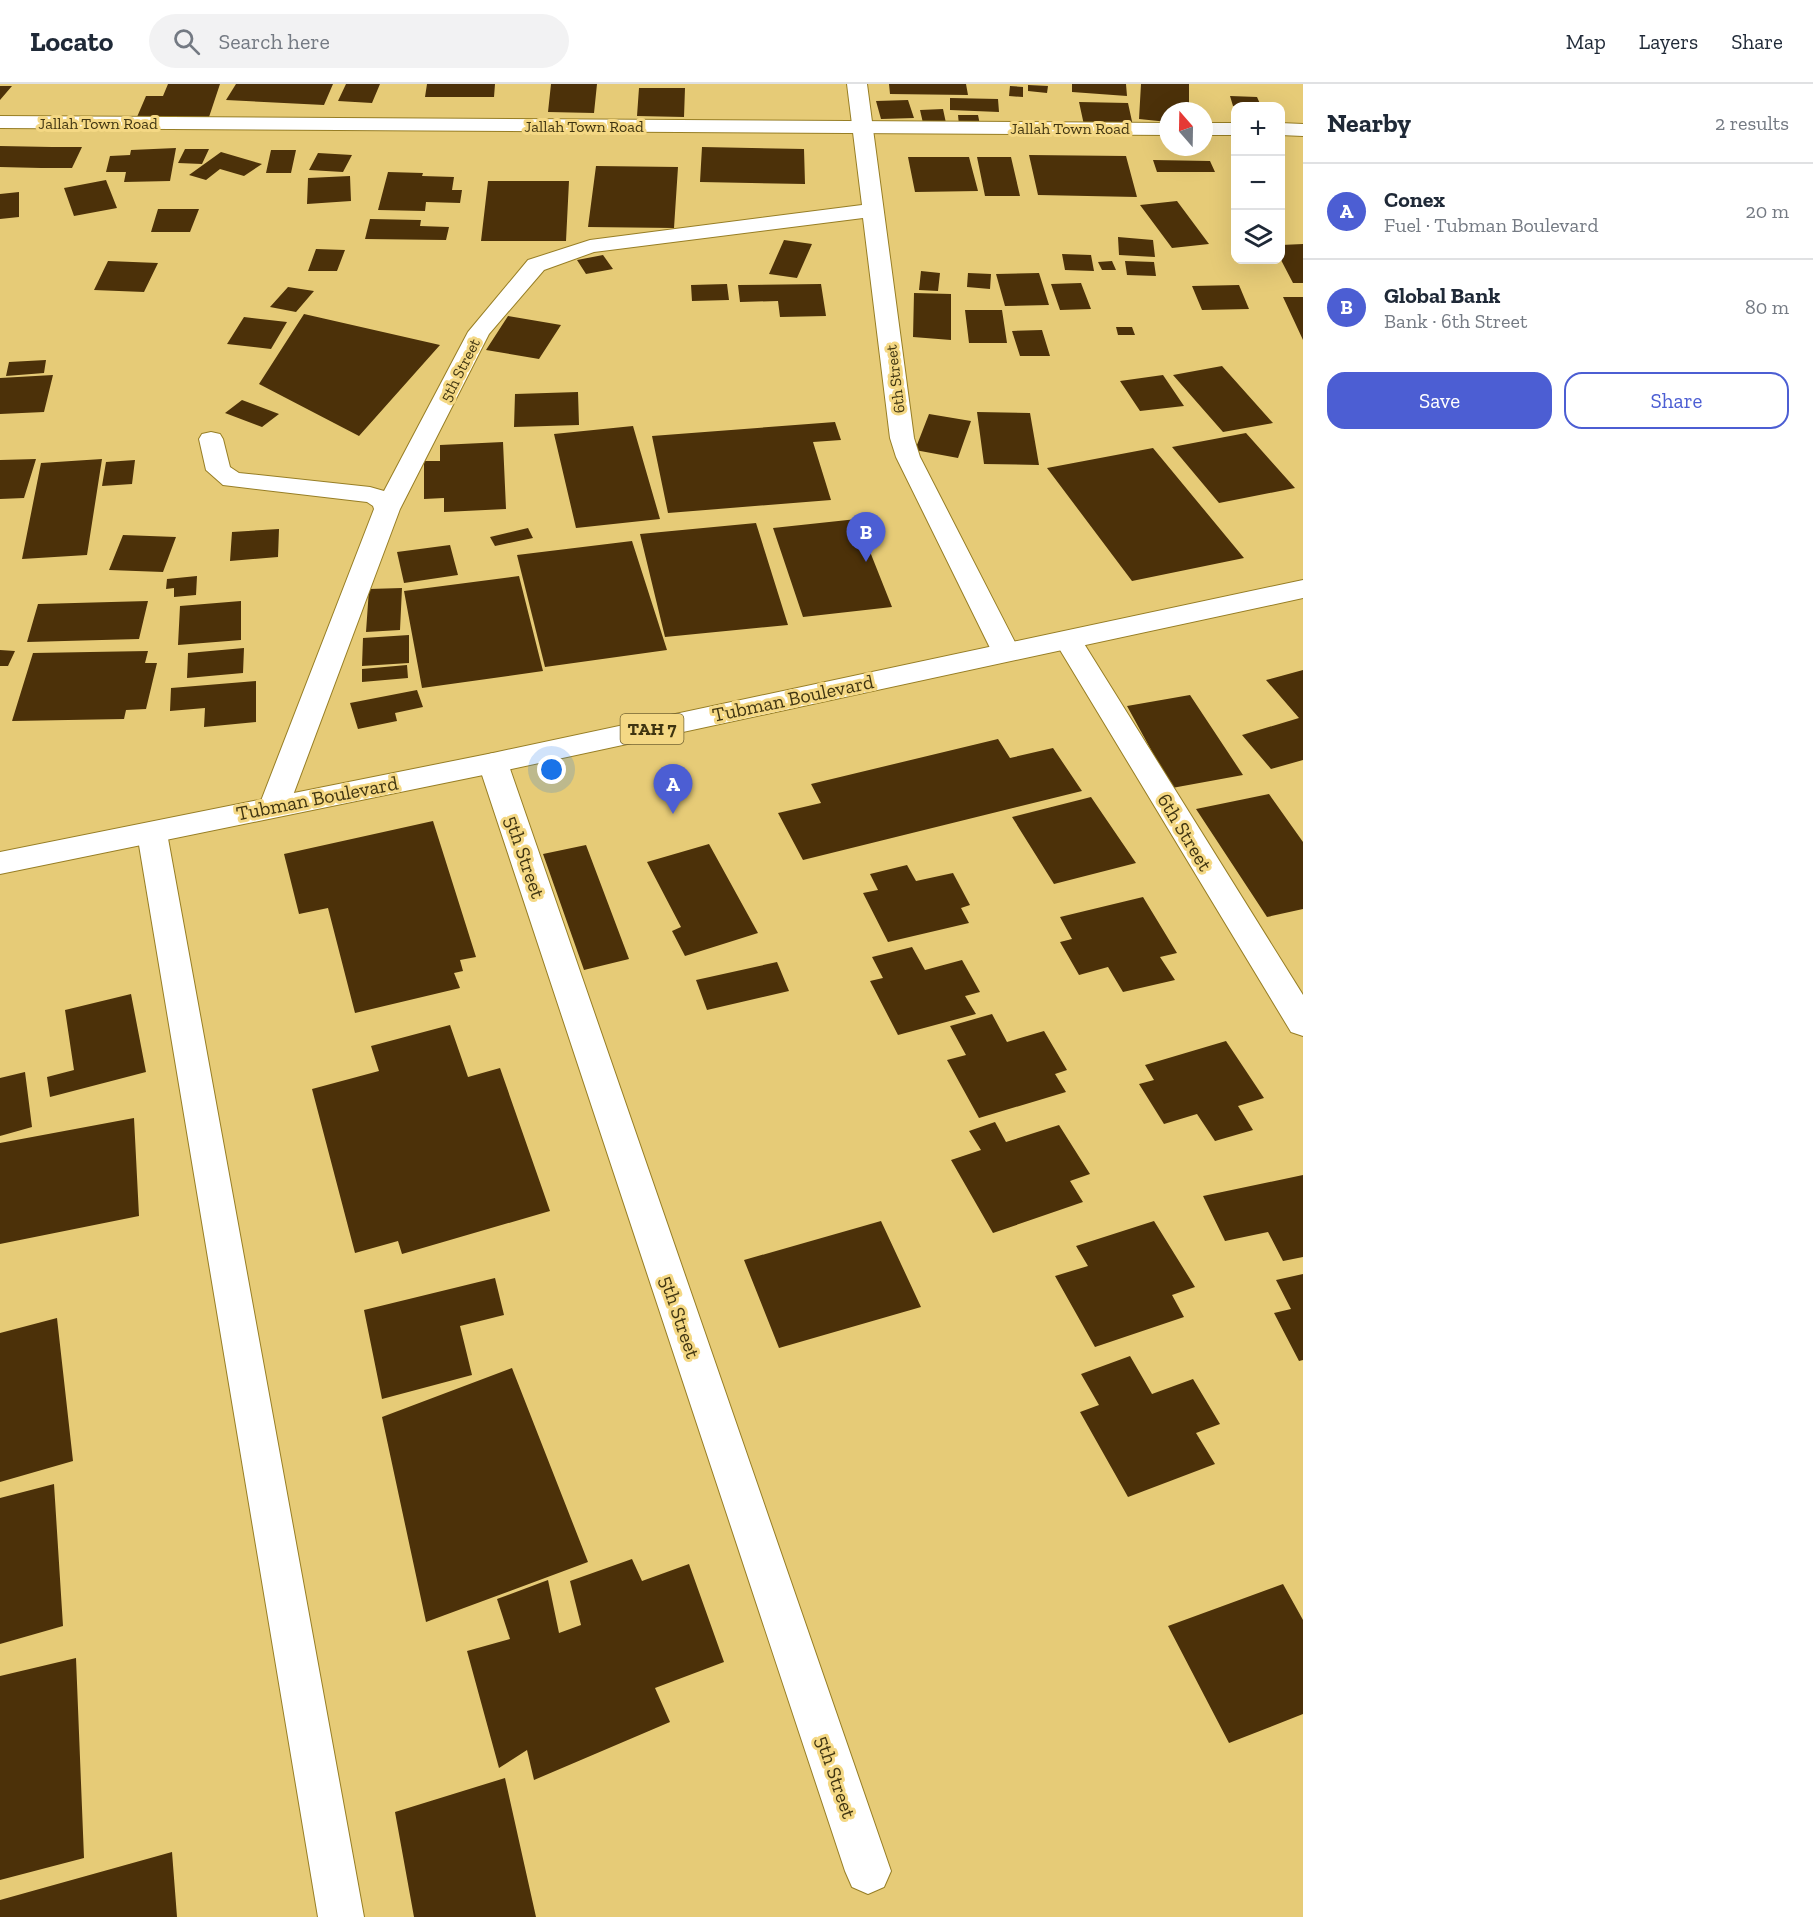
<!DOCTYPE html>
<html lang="en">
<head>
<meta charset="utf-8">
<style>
	body { margin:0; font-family:"Zilla Slab",serif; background:#f2f2f3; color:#1f2937 }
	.controls { position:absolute; right:18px; top:18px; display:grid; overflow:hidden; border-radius:12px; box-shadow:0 6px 24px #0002 }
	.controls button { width:54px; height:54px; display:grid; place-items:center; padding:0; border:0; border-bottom:2px solid #e0e1e3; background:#fff; color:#1f2937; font:30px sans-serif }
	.compass { position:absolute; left:1159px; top:18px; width:54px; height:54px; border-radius:50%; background:#fff; box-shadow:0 6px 24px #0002; rotate:340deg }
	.you { position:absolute; left:552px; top:686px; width:21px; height:21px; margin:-15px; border:4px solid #fff; border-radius:50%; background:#1a73e8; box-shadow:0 0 0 9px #1a73e833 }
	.badge { display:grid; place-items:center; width:39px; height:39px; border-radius:50%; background:#4c5ed3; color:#fff; font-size:20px; font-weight:700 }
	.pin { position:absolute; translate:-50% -50px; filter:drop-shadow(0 2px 3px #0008) }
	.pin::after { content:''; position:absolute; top:32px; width:21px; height:18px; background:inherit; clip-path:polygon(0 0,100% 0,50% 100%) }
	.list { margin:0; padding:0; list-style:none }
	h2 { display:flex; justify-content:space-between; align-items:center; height:78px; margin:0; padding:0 24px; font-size:26px }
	h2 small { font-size:20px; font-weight:400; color:#747a83 }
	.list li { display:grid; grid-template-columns:39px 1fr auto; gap:18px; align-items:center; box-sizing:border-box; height:96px; padding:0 24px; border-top:2px solid #e0e1e3 }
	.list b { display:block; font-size:22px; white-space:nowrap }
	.list p { margin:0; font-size:20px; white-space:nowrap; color:#747a83 }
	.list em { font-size:20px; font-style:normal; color:#747a83 }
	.actions { display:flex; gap:12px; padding:18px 24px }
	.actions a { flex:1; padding:14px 0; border:2px solid #4c5ed3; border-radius:18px; text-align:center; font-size:21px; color:#4c5ed3 }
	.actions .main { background:#4c5ed3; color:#fff }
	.icon { flex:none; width:33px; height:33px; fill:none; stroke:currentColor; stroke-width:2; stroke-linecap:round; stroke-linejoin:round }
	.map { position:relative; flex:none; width:1303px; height:1833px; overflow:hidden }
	header { display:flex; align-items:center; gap:36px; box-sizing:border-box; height:84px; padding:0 30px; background:#fff; border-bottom:2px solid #e0e1e3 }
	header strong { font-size:28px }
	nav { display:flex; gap:33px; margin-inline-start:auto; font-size:21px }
	.search { width:420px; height:54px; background:#f2f2f3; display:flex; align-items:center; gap:15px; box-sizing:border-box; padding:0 21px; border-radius:33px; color:#747a83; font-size:22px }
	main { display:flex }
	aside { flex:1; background:#fff }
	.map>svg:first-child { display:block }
</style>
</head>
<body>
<header>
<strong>Locato</strong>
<div class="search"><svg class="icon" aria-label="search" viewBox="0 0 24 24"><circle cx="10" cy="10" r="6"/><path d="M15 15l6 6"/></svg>Search here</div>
<nav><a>Map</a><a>Layers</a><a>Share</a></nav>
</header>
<main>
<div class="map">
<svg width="1303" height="1833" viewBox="0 0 1303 1833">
	<rect width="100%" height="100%" fill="#e6cb77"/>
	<path fill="#4c3109" d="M 168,0 L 220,0 L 209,33 L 137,33 L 146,12 L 163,12 Z
		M 236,0 L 333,0 L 324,21 L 226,16 Z
		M 346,0 L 380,0 L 372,19 L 338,17 Z
		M 427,0 L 495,0 L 494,13 L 425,13 Z
		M 551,0 L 597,0 L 594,29 L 548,28 Z
		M 889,0 L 966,0 L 968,11 L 890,10 Z
		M 1072,0 L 1126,0 L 1127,12 L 1072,8 Z
		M 1141,0 L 1189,0 L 1189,27 L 1168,27 L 1168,38 L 1139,35 Z
		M 1028,1 L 1048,2 L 1047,9 L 1028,7 Z
		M 0,2 L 12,2 L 0,16 Z
		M 1010,2 L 1023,3 L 1023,13 L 1009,12 Z
		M 639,4 L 685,4 L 684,33 L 637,32 Z
		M 1230,12 L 1257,13 L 1261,22 L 1233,22 Z
		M 950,14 L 998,15 L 999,28 L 950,26 Z
		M 908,16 L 914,34 L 881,35 L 876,17 Z
		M 1079,18 L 1128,19 L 1133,42 L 1084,41 Z
		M 943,25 L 946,39 L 923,39 L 920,26 Z
		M 958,31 L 978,31 L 980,41 L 959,41 Z
		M 0,62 L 52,63 L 82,63 L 72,84 L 41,84 L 0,83 Z
		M 702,63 L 804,65 L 805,100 L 700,98 Z
		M 176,64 L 170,97 L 124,98 L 126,88 L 106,88 L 110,72 L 130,71 L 131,66 Z
		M 185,65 L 209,65 L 202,80 L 178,79 Z
		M 271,66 L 296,66 L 291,89 L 266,89 Z
		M 221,68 L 262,80 L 244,92 L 220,85 L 206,96 L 189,91 Z
		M 318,69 L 352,71 L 343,88 L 309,86 Z
		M 1029,71 L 1126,72 L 1137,113 L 1038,111 Z
		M 908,73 L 969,73 L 978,107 L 915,108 Z
		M 977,73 L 1011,73 L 1020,112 L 985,112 Z
		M 1153,76 L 1210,77 L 1215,88 L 1157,88 Z
		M 596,82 L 678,83 L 674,144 L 588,143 Z
		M 388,88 L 423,89 L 422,92 L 454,93 L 452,106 L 462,106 L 460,119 L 426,118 L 425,127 L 378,126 Z
		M 350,92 L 351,117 L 307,120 L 308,94 Z
		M 106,96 L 117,124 L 74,132 L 64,104 Z
		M 488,97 L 569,97 L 566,157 L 481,157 Z
		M 19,108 L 19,133 L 0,135 L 0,110 Z
		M 1177,117 L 1209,160 L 1172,164 L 1140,121 Z
		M 158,125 L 199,125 L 190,148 L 151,148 Z
		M 370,135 L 421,136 L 420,142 L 449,143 L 446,156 L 365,155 Z
		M 1118,153 L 1153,156 L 1155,173 L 1119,171 Z
		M 784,156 L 812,160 L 797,194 L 769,190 Z
		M 1303,160 L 1303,199 L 1293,199 L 1281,176 L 1281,161 Z
		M 316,165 L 345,166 L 337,187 L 308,187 Z
		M 1062,170 L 1091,171 L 1094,187 L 1065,186 Z
		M 603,171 L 613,185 L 586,190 L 577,176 Z
		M 108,177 L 158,179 L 144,208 L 94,206 Z
		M 1112,177 L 1116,186 L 1102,186 L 1098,178 Z
		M 1125,177 L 1154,178 L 1156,192 L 1127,191 Z
		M 921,187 L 940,189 L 938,207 L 919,206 Z
		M 968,189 L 991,190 L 990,205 L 967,203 Z
		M 1039,189 L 1049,221 L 1005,222 L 996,190 Z
		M 1081,199 L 1091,225 L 1060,226 L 1051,200 Z
		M 727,200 L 729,216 L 692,217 L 691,201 Z
		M 821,200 L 826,232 L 780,233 L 778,217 L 740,218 L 738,201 Z
		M 1239,201 L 1249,225 L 1202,226 L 1192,202 Z
		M 288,203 L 314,207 L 296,228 L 270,223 Z
		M 914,209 L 951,210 L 951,256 L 913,253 Z
		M 1283,213 L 1303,213 L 1303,256 Z
		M 965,226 L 1002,226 L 1007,259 L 969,259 Z
		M 304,230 L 440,261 L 359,352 L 259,300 Z
		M 508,232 L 561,241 L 539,275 L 486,266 Z
		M 244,233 L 287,238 L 271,265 L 227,260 Z
		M 1116,243 L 1132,243 L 1135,251 L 1118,251 Z
		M 1042,246 L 1050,272 L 1020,272 L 1012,247 Z
		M 46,276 L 44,289 L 6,292 L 9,278 Z
		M 1222,282 L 1273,339 L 1223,348 L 1173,291 Z
		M 53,291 L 44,328 L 0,330 L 0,294 Z
		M 1163,291 L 1184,322 L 1140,327 L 1120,297 Z
		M 578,308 L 579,341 L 514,343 L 515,310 Z
		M 242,316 L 279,330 L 262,343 L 225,329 Z
		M 977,328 L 1030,329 L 1039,381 L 984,380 Z
		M 929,330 L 971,337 L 958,374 L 915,366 Z
		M 835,338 L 841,356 L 813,358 L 831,416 L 668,429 L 652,352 Z
		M 633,342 L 660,435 L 576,444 L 554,350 Z
		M 1246,349 L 1295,404 L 1219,419 L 1172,363 Z
		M 503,358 L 506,425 L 444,428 L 444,414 L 424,415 L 424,377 L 440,377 L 440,361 Z
		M 1153,364 L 1244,474 L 1132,497 L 1047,384 Z
		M 36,375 L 24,414 L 0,415 L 0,376 Z
		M 102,375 L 87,471 L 22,475 L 41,379 Z
		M 135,376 L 132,400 L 102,402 L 106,378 Z
		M 857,435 L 892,523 L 803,533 L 773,444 Z
		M 756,439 L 788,541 L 665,553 L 640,450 Z
		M 528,444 L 533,454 L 495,462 L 490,453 Z
		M 279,445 L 278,473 L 230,477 L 232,448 Z
		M 123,451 L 176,453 L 163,488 L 109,486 Z
		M 632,457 L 667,566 L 545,583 L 517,471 Z
		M 450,461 L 458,491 L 404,499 L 397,468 Z
		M 197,492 L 196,511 L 174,513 L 174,504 L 166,505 L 167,495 Z
		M 519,492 L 543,587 L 422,604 L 404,507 Z
		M 402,504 L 400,546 L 366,548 L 369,505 Z
		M 148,517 L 139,555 L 27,558 L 38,520 Z
		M 241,517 L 241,556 L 178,561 L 180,522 Z
		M 409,551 L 409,579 L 362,582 L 363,554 Z
		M 244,564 L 243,589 L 187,594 L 188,569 Z
		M 0,566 L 15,567 L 8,582 L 0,582 Z
		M 148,567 L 145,579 L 157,579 L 146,625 L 126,626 L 124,635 L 12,637 L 33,569 Z
		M 407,581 L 408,594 L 362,598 L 362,585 Z
		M 1303,586 L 1303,676 L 1271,685 L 1242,651 L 1299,634 L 1266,596 Z
		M 256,597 L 256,638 L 204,643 L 205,624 L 170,627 L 171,604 Z
		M 417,606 L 423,623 L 395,629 L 397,637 L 358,645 L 350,619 Z
		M 1190,611 L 1243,691 L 1172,704 L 1127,622 Z
		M 998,655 L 1010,674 L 1053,664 L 1082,707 L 803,776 L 778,729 L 821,719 L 811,700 Z
		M 1269,710 L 1303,758 L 1303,825 L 1267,833 L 1196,725 Z
		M 1091,713 L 1136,779 L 1054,800 L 1012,733 Z
		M 433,737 L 476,873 L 460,876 L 463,887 L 454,889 L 460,904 L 355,929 L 328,824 L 299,830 L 284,770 Z
		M 709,760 L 758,849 L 685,872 L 672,847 L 681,843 L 647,778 Z
		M 586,761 L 629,875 L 584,886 L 543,770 Z
		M 907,781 L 916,797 L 953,789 L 970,821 L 961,824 L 969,839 L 888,858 L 863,809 L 878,806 L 870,790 Z
		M 1143,813 L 1177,869 L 1160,873 L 1175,896 L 1123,908 L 1108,883 L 1079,891 L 1060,858 L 1072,855 L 1060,833 Z
		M 912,863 L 925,886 L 962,876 L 980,908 L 965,912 L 976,930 L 898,951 L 870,897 L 883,894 L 872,873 Z
		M 777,878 L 789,907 L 707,926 L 696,896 Z
		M 131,910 L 146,988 L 50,1013 L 47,993 L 74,986 L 65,926 Z
		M 992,930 L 1007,958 L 1044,947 L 1067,986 L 1055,990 L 1066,1008 L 979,1034 L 947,976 L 966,971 L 950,942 Z
		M 450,941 L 468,993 L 500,984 L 550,1127 L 402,1170 L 398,1157 L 355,1169 L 312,1005 L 379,987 L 371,962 Z
		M 1226,957 L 1264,1014 L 1238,1022 L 1253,1046 L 1215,1057 L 1197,1030 L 1164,1040 L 1139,1000 L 1154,996 L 1145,981 Z
		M 25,988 L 32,1043 L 0,1052 L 0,994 Z
		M 134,1034 L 139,1132 L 0,1160 L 0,1059 Z
		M 995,1038 L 1006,1058 L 1059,1041 L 1090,1090 L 1070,1097 L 1083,1118 L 993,1149 L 951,1076 L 981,1066 L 969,1047 Z
		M 1303,1091 L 1303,1173 L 1283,1177 L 1268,1148 L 1225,1157 L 1203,1112 Z
		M 881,1137 L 921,1223 L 779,1264 L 744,1176 Z
		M 1154,1137 L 1195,1203 L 1172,1211 L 1184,1233 L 1095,1263 L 1055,1192 L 1088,1182 L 1076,1162 Z
		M 1303,1190 L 1303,1276 L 1299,1277 L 1274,1229 L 1291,1225 L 1276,1196 Z
		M 495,1194 L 504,1231 L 460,1242 L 472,1291 L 382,1315 L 364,1226 Z
		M 57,1234 L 73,1377 L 0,1398 L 0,1249 Z
		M 1130,1272 L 1152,1310 L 1193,1295 L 1220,1340 L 1196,1349 L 1215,1380 L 1128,1413 L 1080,1328 L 1099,1321 L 1081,1290 Z
		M 512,1284 L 588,1478 L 426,1538 L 382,1333 Z
		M 54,1400 L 63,1542 L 0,1560 L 0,1414 Z
		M 632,1475 L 642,1497 L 689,1480 L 724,1578 L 655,1604 L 670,1638 L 534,1696 L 527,1666 L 499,1684 L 467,1567 L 510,1555 L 497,1515 L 548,1496 L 559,1549 L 581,1541 L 570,1497 Z
		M 1283,1500 L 1303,1536 L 1303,1630 L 1229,1659 L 1168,1542 Z
		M 76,1574 L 84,1774 L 0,1796 L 0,1592 Z
		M 505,1694 L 536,1833 L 414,1833 L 395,1728 Z
		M 172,1768 L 177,1833 L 0,1833 L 0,1816 Z"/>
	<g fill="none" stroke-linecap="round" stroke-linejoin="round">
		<g stroke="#977e25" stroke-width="2">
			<path id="minor" d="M 847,0 L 867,0 L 914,354 L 920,373 L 1020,568 L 1016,574 L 1006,577 L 996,574 L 992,568 L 896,373 L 890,354 L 863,134 L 594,168 L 544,186 L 489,250 L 400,425 L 289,722 L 285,730 L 274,733 L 263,730 L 259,722 L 374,425 L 373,422 L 367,418 L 223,401 L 206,386 L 199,355 L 202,350 L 211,348 L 220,350 L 223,355 L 230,383 L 239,389 L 370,403 L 384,407 L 468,248 L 528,176 L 590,156 L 862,121 Z
				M 1068,547 L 1078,550 L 1303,911 L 1303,952 L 1291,948 L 1054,556 L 1058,550 Z
				M 493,669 L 503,672 L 508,679 L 891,1787 L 884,1803 L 868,1810 L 852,1803 L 845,1787 L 478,679 L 483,672 Z
				M 152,738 L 163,741 L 167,749 L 364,1833 L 318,1833 L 137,749 L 141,741 Z"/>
		</g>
		<g stroke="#977e25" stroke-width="2">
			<path id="tertiary" d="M 0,32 L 1168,39 L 1168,51 L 0,44 Z
				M 1204,39 L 1236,39 L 1236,51 L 1204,51 Z
				M 1280,39 L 1303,40 L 1303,52 L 1280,51 Z"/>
		</g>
		<g stroke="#977e25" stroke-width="2">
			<path id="trunk" d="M 1303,496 L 1303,514 L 493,689 L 0,790 L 0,768 L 493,669 Z"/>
		</g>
		<use href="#minor" fill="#fff" fill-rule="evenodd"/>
		<use href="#tertiary" fill="#fff" fill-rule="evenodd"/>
		<use href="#trunk" fill="#fff" fill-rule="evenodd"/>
	</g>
	<g text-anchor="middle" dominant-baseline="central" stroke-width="6" stroke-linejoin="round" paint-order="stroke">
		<g font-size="16" fill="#403511" stroke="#f4d884">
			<text x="98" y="39">Jallah Town Road</text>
			<text x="584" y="42">Jallah Town Road</text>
			<text x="1070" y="44">Jallah Town Road</text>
			<text transform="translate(460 286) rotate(-63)">5th Street</text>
			<text transform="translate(895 295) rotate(-97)">6th Street</text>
		</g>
		<rect fill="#f4d884" stroke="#766634" stroke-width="1.5" x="620.5" y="630" width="63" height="30" rx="4.5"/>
		<g font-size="18" font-weight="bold" fill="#403511">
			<text x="652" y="645">TAH 7</text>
		</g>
		<g font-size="20" fill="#403511" stroke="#f4d884">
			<text transform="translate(793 614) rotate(-12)">Tubman Boulevard</text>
			<text transform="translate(317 714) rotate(-11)">Tubman Boulevard</text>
			<text transform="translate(1185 748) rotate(59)">6th Street</text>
			<text transform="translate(525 773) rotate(71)">5th Street</text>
			<text transform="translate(680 1233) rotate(71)">5th Street</text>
			<text transform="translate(836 1693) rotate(71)">5th Street</text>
		</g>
	</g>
</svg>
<div class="controls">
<button>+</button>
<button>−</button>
<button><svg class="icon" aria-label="layers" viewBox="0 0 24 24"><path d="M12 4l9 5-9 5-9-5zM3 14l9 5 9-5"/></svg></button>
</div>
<svg class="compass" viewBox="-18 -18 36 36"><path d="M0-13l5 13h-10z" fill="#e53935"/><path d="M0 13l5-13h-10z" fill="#747a83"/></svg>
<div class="you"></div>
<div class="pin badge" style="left:673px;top:730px">A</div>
<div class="pin badge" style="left:866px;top:478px">B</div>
</div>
<aside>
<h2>Nearby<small>2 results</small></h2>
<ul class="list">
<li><span class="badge">A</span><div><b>Conex</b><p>Fuel · Tubman Boulevard</p></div><em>20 m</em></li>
<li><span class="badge">B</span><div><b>Global Bank</b><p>Bank · 6th Street</p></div><em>80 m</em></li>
</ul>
<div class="actions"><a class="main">Save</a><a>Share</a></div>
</aside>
</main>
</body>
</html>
